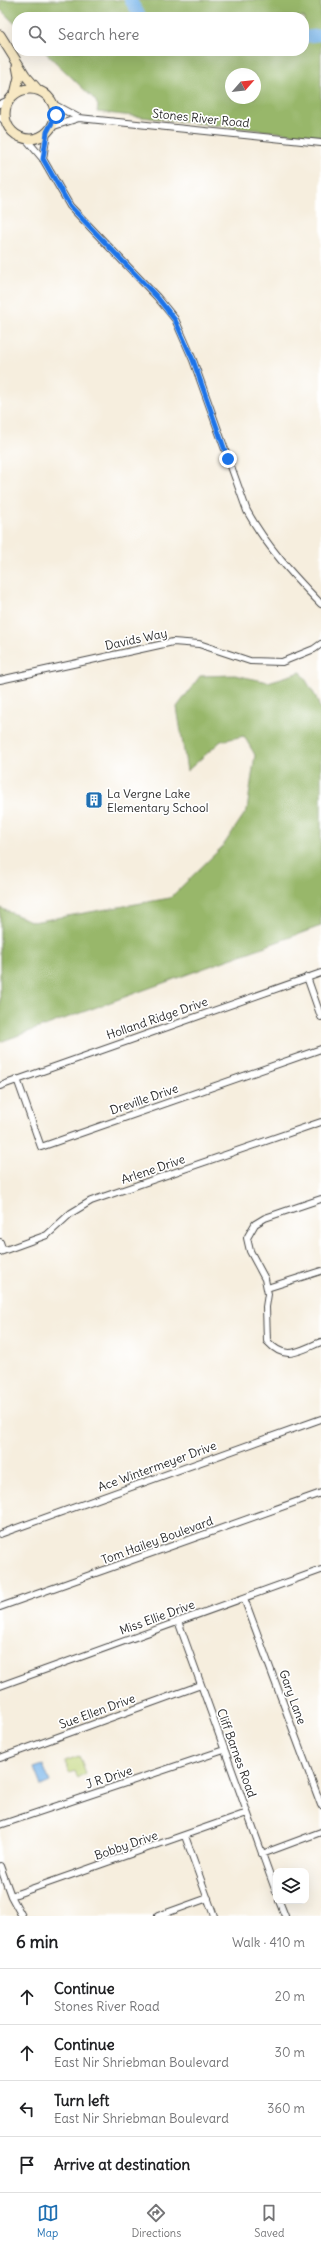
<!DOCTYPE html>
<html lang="en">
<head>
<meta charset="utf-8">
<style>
	body { margin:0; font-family:Delius,sans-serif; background:#f6f6f6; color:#202124 }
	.controls { position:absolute; right:12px; bottom:12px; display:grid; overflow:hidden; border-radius:8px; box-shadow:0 4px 16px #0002 }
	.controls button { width:36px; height:36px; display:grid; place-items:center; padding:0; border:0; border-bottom:1px solid #e0e0e0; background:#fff; color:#202124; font:20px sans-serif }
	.compass { position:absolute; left:225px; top:68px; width:36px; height:36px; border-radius:50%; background:#fff; box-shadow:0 4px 16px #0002; rotate:62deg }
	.stop { position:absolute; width:12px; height:12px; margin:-9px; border:3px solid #1a73e8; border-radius:50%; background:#fff }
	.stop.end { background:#1a73e8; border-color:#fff; box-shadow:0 1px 4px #0008 }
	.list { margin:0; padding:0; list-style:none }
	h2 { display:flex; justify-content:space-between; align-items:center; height:52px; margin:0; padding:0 16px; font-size:17px }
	h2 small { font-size:13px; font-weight:400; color:#757577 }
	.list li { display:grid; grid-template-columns:26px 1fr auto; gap:12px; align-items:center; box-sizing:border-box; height:56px; padding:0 16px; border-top:1px solid #e0e0e0 }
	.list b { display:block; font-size:15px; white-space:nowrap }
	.list p { margin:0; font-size:13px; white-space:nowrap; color:#757577 }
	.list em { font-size:13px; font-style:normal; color:#757577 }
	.icon { flex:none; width:22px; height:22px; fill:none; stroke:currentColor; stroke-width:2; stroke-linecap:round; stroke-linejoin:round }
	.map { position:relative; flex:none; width:321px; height:1916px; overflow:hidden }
	.search { position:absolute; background:#fff; box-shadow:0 4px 16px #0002; left:12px; right:12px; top:12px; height:44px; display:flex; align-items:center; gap:10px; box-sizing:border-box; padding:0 14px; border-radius:16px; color:#757577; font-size:15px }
	.sheet { height:276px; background:#fff }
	nav { display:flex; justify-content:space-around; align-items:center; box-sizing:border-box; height:56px; border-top:1px solid #e0e0e0; background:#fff; font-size:11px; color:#757577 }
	nav a { display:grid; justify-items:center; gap:2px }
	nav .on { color:#1f6fb2 }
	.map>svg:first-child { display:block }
</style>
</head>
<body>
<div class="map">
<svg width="321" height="1916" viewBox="0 0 321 1916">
	<rect width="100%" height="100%" fill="#fff"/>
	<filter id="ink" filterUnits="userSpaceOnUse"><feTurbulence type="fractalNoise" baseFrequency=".025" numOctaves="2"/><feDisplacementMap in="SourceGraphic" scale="8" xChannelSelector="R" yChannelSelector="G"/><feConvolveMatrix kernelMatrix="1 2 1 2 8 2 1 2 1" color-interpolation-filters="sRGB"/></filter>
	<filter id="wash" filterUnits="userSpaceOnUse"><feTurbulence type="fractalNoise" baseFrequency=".012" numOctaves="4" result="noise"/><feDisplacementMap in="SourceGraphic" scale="16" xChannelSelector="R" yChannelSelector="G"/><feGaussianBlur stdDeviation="0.9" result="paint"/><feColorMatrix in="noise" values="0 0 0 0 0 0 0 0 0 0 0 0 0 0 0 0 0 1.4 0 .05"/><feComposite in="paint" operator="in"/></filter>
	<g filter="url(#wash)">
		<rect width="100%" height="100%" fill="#f6eede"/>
		<path fill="#c1d67a" stroke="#768052" d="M 79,1756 L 86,1774 L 78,1779 L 75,1771 L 69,1773 L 65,1761 Z"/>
		<path fill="#98b76a" stroke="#62714a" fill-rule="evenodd" d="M 0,0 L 321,0 L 321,137 L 97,112 L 98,106 L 95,100 L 44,51 L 304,51 L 304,17 L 17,17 L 17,26 L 0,9 ZM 231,74 L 255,74 L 255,98 L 231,98 Z
			M 301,672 L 316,697 L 321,711 L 321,926 L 0,1042 L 0,908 L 33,922 L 170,898 L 223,846 L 247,810 L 255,755 L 244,736 L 221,741 L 187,771 L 177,707 L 200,676 L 235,675 L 268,682 Z"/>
		<path fill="#79b6eb" stroke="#52708b" d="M 43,1765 L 50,1782 L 41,1786 L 34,1768 Z"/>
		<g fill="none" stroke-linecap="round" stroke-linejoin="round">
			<path stroke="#79b6eb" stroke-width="12" d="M 130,0 L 141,17
				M 304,37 L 321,35"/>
		</g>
	</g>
	<g filter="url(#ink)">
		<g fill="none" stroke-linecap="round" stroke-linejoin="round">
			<g stroke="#494846" stroke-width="8">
				<path id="street" d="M 0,104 L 9,100
					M 53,104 L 79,118 L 321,143
					M 0,117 L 7,123
					M 51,127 L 79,118
					M 26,139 L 43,159 L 70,206 L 157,297 L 175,319 L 193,360 L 247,511 C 267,547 293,575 321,604
					M 43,159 L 47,132
					M 0,680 L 173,642 L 199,644 L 250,661 L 282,662 L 314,649 L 321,644
					M 307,977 L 321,1017
					M 17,1079 L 41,1147 L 321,1049
					M 0,1086 L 321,973
					M 321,1199 L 265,1218 L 255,1224 L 247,1238 L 250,1251 L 265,1279 L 268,1294 L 266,1307 L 267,1341 C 286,1362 298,1351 321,1342
					M 0,1242 L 3,1251
					M 0,1252 L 47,1235 L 71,1213 L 91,1201 L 321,1122
					M 267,1288 L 321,1271
					M 0,1534 L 321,1419
					M 244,1598 L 321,1805
					M 0,1607 L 321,1493
					M 178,1621 L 276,1892
					M 0,1686 L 321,1570
					M 0,1758 L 201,1685
					M 0,1825 L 224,1750
					M 185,1836 L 214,1916
					M 262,1854 L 321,1832
					M 0,1866 L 11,1896 L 22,1916
					M 11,1896 L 247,1813
					M 279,1901 L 285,1916
					M 158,1916 L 208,1898"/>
			</g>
			<g stroke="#494846" stroke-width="11">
				<path id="secondary" d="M 0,35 L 25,75 L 38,90
					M5 114a25 25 0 1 1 50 0a25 25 0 1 1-50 0Z
					M 15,94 L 19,77 L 17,66"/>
			</g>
			<use href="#street" stroke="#fff" stroke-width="6"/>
			<use href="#secondary" stroke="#f7e8c3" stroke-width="9"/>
		</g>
	</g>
	<g fill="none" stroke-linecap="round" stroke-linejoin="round" filter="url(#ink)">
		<path stroke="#1a73e8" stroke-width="5" d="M 56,115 L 47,132 L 43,159 L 70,206 L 157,297 L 175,320 L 193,360 L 228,459"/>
	</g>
	<defs>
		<g id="building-square" transform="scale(0.9)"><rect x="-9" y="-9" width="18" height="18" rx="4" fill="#1f6fb2" stroke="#fff"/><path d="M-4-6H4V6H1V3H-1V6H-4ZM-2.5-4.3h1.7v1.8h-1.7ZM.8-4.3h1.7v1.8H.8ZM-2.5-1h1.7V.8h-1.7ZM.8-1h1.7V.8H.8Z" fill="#fff"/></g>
	</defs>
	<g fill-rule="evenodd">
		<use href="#building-square" x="94" y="800"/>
	</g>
	<g text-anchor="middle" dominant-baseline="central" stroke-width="3.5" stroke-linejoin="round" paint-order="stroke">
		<g font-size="12" fill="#2b2b2b" stroke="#fff">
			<text transform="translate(201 118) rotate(6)">Stones River Road</text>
			<text transform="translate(136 639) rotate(-12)">Davids Way</text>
			<text transform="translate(157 1018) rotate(-19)">Holland Ridge Drive</text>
			<text transform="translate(144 1099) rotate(-19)">Dreville Drive</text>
			<text transform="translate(153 1169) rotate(-19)">Arlene Drive</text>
			<text transform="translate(157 1466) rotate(-20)">Ace Wintermeyer Drive</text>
			<text transform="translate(157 1540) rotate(-20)">Tom Hailey Boulevard</text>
			<text transform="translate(157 1617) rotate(-20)">Miss Ellie Drive</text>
			<text transform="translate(293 1697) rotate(70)">Gary Lane</text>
			<text transform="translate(97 1711) rotate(-20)">Sue Ellen Drive</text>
			<text transform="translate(237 1753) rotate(70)">Cliff Barnes Road</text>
			<text transform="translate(109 1777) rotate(-18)">J R Drive</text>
			<text transform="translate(126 1845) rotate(-19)">Bobby Drive</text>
		</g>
		<g font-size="12" fill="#2b2b2b" stroke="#fff" text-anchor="start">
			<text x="107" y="793">La Vergne Lake<tspan x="107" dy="14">Elementary School</tspan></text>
		</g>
	</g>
</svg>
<div class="controls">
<button><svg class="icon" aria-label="layers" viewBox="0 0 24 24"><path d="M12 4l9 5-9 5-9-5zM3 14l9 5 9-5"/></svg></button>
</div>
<svg class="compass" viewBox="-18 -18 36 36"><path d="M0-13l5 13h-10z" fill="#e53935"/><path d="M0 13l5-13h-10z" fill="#757577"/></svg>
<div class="stop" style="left:56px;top:115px"></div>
<div class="stop end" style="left:228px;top:459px"></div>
<div class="search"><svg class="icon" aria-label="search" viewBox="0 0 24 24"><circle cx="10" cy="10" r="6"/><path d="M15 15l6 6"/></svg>Search here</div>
</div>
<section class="sheet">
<h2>6 min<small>Walk · 410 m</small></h2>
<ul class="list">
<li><svg class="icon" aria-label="ahead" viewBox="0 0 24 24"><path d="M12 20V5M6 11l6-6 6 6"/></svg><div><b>Continue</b><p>Stones River Road</p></div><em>20 m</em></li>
<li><svg class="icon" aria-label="ahead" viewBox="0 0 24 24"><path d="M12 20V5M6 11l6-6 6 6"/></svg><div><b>Continue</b><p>East Nir Shriebman Boulevard</p></div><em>30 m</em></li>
<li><svg class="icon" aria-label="left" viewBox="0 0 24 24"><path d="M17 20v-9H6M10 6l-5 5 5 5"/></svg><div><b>Turn left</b><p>East Nir Shriebman Boulevard</p></div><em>360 m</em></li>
<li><svg class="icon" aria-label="arrive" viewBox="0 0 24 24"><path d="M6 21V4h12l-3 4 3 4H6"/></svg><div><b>Arrive at destination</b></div></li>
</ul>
</section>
<nav>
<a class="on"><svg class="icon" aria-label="map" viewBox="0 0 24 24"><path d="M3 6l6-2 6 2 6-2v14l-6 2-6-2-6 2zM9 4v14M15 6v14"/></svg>Map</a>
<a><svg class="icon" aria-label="directions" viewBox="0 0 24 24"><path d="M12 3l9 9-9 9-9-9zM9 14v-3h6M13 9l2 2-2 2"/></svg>Directions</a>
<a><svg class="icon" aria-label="saved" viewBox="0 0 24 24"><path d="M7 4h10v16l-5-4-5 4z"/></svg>Saved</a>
</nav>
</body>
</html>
